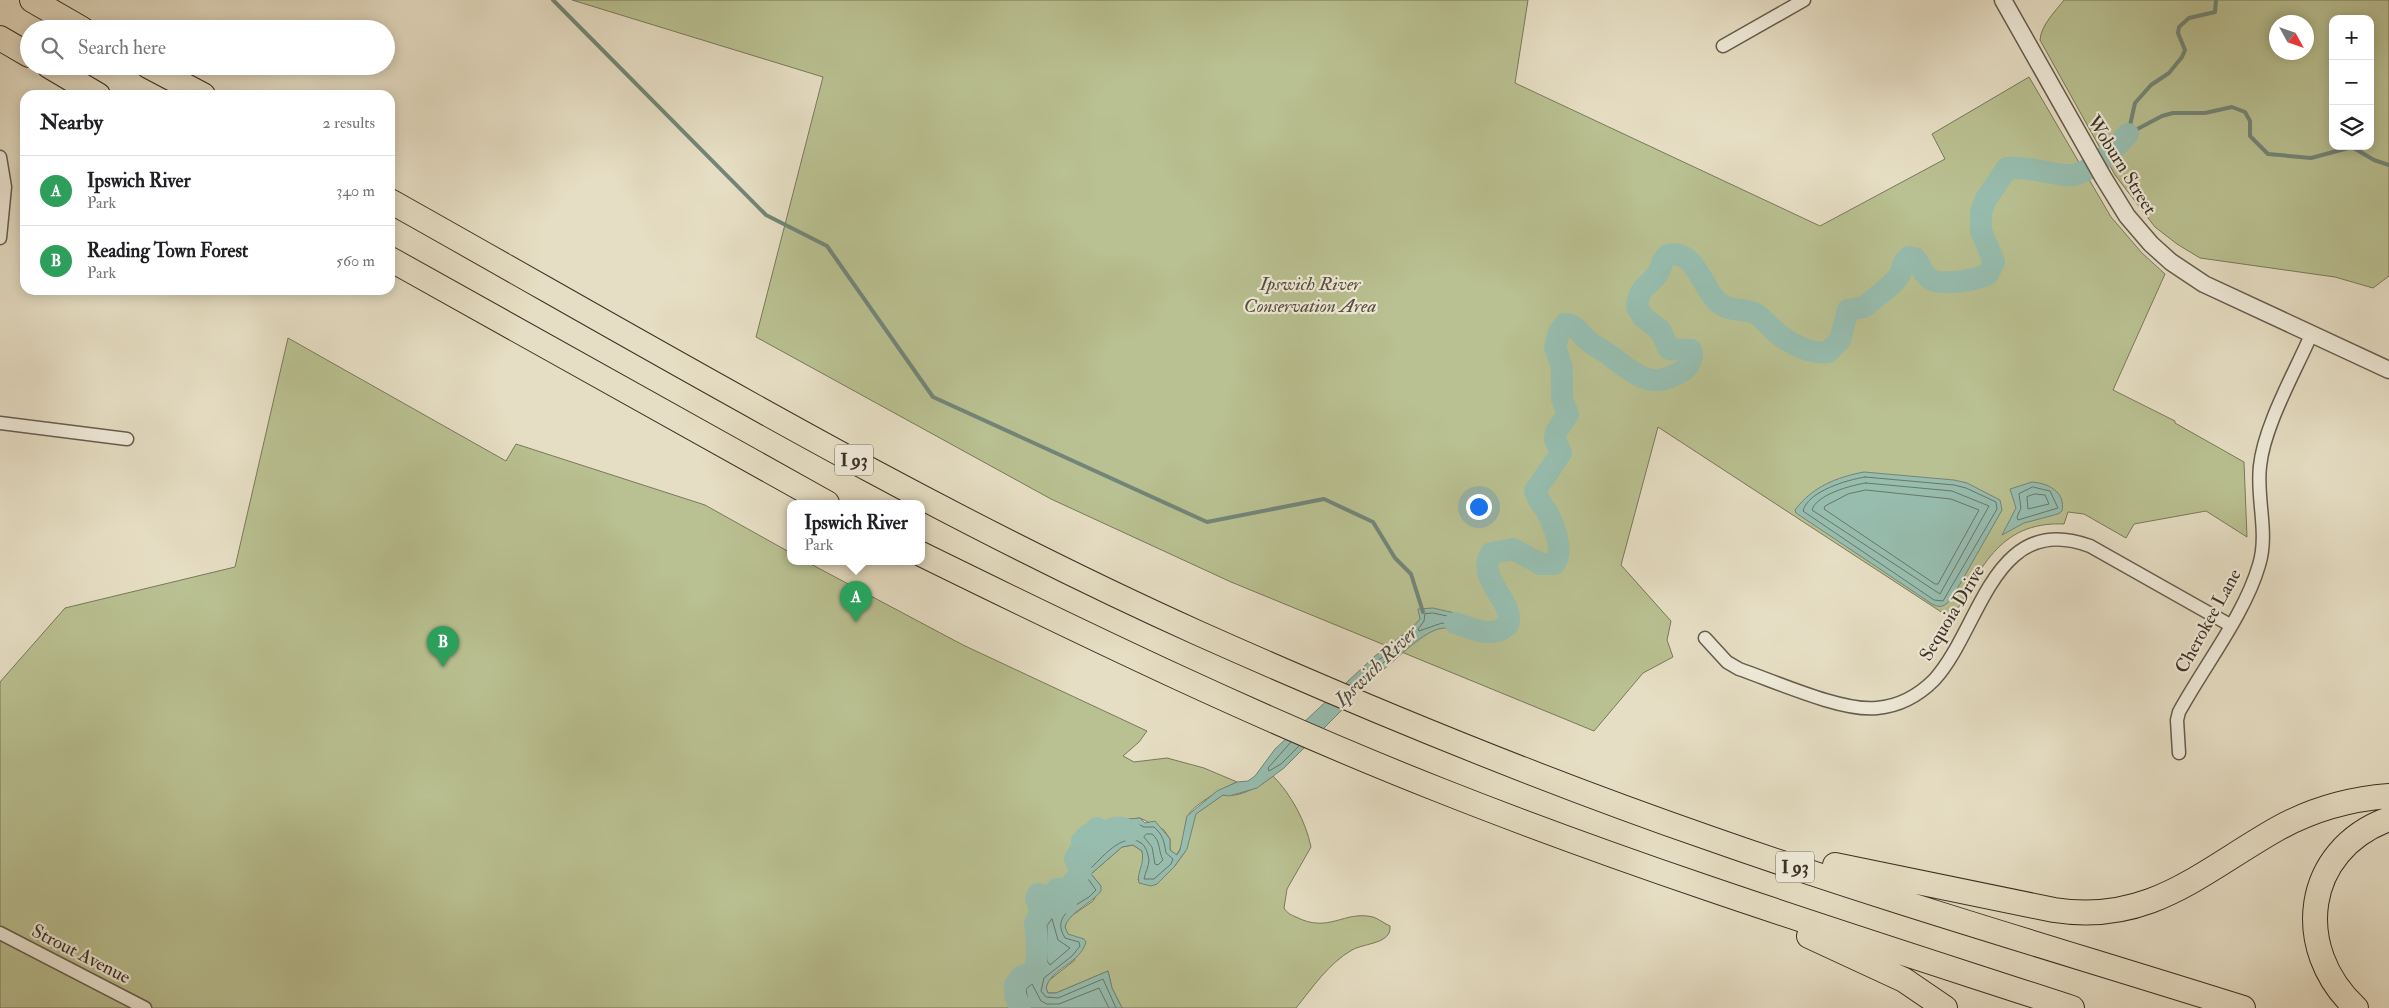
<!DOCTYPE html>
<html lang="en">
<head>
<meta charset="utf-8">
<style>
	body { margin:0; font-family:"IM FELL Double Pica",serif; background:#f6f6f6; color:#202124 }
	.controls { position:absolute; right:15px; top:15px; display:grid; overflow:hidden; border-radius:10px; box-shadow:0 2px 12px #0003 }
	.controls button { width:45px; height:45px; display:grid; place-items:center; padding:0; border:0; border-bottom:1px solid #e0e0e0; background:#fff; color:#202124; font:25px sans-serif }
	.compass { position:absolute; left:2269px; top:15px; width:45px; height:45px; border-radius:50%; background:#fff; box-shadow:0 2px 12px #0003; rotate:130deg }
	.you { position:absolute; left:1478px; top:506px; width:18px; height:18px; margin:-12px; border:4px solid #fff; border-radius:50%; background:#1a73e8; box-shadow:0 0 0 8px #1a73e833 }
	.badge { display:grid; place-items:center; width:32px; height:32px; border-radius:50%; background:#db2777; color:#fff; font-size:16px; font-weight:700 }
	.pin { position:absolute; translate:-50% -41px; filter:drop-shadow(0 1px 2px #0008) }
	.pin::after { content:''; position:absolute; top:26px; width:18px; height:15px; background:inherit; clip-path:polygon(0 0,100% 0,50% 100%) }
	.popup { position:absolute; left:787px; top:500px; width:138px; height:65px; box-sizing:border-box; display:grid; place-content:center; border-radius:10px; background:#fff; filter:drop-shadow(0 1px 4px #0005); font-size:16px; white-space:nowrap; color:#757577 }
	.popup b { font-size:19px; color:#202124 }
	.popup::after { content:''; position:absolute; left:50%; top:100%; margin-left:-10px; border:10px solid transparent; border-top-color:#fff }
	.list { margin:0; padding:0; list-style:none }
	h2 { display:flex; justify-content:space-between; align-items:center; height:65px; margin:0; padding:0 20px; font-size:21px }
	h2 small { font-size:16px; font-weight:400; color:#757577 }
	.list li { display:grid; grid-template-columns:32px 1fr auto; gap:15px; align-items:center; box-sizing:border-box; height:70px; padding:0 20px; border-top:1px solid #e0e0e0 }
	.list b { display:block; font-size:19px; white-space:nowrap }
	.list p { margin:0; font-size:16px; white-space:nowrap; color:#757577 }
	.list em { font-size:16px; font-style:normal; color:#757577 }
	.icon { flex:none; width:28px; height:28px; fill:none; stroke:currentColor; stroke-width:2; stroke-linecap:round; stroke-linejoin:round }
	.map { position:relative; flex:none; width:2389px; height:1008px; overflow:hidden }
	.search { position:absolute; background:#fff; box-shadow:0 2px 12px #0003; left:20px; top:20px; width:375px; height:55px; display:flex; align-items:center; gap:12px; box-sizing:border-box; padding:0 18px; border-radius:28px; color:#757577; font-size:19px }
	.panel { position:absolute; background:#fff; box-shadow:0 2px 12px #0003; left:20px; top:90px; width:375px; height:205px; border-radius:15px }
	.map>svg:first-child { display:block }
</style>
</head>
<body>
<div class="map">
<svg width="2389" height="1008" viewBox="0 0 2389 1008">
	<rect width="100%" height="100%" fill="#e6dec4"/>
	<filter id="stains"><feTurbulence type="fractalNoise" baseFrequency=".004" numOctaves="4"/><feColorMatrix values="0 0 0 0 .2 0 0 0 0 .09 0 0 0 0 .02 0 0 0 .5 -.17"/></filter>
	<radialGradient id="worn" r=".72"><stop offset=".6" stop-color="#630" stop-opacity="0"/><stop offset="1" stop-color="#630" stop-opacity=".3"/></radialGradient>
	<path fill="#b9c091" stroke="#7a785c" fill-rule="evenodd" d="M 572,0 L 1528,0 L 1515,83 L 1820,226 L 1945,159 L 1932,134 L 2029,77 L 2111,217 L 2142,253 L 2165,274 L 2113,390 L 2175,421 L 2175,423 L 2244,462 L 2247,537 L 2206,511 L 2134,524 L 2126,538 L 2084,514 L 2068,512 L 2064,524 C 1998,521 1980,571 1952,619 L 1658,427 L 1621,565 L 1671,621 L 1667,640 L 1673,657 L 1643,673 L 1594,731 L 1231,582 L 1051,499 L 756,337 L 823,77 Z
		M 2064,0 L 2389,0 L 2389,276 L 2373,288 L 2335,277 L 2200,258 L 2177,244 L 2155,227 L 2115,175 L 2040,40 C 2041,25 2055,12 2064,0 ZM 2333,19 L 2370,19 L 2370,146 L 2333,146 ZM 2276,22 L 2306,22 L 2306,52 L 2276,52 Z
		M 288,338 L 506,461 L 516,444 L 705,505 L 791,553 L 791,561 L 805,561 L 963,645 L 1147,731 L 1139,742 L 1123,756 L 1134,762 L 1167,758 L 1204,768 L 1237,782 C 1225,787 1195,804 1189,814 C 1183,822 1186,845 1176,855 L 1170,850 L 1170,839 L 1164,830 L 1140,818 L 1119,820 L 1116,827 L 1106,833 L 1099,828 L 1097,833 L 1102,838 L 1096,844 L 1088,835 L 1078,852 L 1077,865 L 1081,871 L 1069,887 L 1056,893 L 1063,894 L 1066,902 L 1054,905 L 1037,895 L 1036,899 C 1041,908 1040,915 1035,923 C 1037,935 1039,963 1033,972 L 1027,974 L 1018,1006 L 1020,1008 L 0,1008 L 0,682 L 65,608 L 235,567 Z
		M 1273,776 C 1291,794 1306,822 1311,847 L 1287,889 L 1284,908 C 1287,913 1291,915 1296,917 C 1329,934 1344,910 1373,917 C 1379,919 1385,924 1390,926 C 1392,944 1364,943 1352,950 C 1329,963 1312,988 1296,1008 L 1122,1008 L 1112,988 L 1108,971 L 1056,993 L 1048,993 L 1046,988 L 1048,981 L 1075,960 L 1065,927 L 1067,919 L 1093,901 L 1101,886 L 1091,874 L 1122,847 L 1133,845 L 1142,851 L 1144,861 L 1138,880 L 1157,884 L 1174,867 L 1185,852 L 1195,814 L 1223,795 C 1240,798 1260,786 1273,776 Z"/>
	<path fill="#97bdaf" stroke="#738578" d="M 1864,472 L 1954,480 L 1967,483 L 2000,500 L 2002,510 L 1952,598 C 1945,606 1941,609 1932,604 L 1796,513 L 1795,510 C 1812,487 1837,477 1864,472 Z
		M 2032,482 C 2048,483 2066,492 2062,511 L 2058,514 L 2024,523 L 2002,535 L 2016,508 L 2010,489 Z
		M 1433,608 L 1463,615 L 1486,629 L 1481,639 C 1470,634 1456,628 1444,628 C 1424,629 1397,660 1380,672 L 1284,768 L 1257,788 L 1229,796 L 1223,795 L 1196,814 L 1187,849 L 1174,867 L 1157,884 L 1151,886 L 1139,883 C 1136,873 1145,865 1142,851 L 1133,845 L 1122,847 L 1091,874 L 1101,886 L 1101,891 C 1091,904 1069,912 1065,927 L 1068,934 L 1084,939 L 1086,942 C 1080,964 1051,968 1046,988 L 1048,993 L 1056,993 L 1108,971 L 1112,988 L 1122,1008 L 1020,1008 L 1015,995 L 1015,985 L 1022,976 L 1033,972 C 1039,963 1037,935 1035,923 C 1040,915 1041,908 1036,899 L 1038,894 L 1045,896 L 1050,903 L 1054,905 L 1066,902 L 1063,894 L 1056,893 L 1057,889 L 1069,887 L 1080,872 L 1075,859 L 1082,847 L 1082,841 L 1088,835 L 1096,844 L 1101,838 L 1095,831 L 1097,828 L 1106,833 L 1111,828 L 1115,827 L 1119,820 L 1140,818 L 1145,823 L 1155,821 L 1170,839 L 1170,850 L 1177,855 L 1180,850 L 1187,816 L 1217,791 L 1237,782 L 1248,781 L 1255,776 L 1275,749 L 1375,656 L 1412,628 L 1420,619 L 1418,609 Z"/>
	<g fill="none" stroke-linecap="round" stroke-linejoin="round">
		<path stroke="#6a766a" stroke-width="1" d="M 1865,477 L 1954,485 L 1966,488 L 1996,502 L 1997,509 L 1943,601 L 1934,600 L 1803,511 C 1808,491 1847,480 1865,477 Z
			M 1866,483 L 1952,491 L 1989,506 L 1940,594 L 1812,510 C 1816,495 1851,485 1866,483 Z
			M 2033,487 L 2050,491 L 2058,508 L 2018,520 L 2017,517 L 2021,508 L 2019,494 Z
			M 1866,490 L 1951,499 L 1979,510 L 1938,584 L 1935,584 L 1824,509 L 1825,506 L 1848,494 Z
			M 2035,494 L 2045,495 L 2049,504 L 2028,509 L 2027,497 Z
			M 1433,613 L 1461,619 L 1468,626 L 1466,628 L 1442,623 L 1419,631 L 1418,629 L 1424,621 L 1425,614 Z
			M 1395,648 L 1399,651 L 1379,666 L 1377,666 L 1379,660 Z
			M 1291,742 L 1268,768 L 1269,771 L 1281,764 L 1299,746
			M 1138,824 L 1144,827 L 1154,827 C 1163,835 1164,841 1166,853 L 1173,859 L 1171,864 L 1154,879 L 1144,879 C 1145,873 1149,866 1149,860 C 1148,854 1146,846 1141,843 C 1123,830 1100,860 1089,870 L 1085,869 L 1080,859 L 1088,846 L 1099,848 L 1122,826 Z
			M 1147,834 L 1152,834 C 1161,841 1158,851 1163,860 L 1158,865 L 1155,864 L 1152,847 L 1144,837 Z
			M 1086,876 L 1096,890 L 1089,897 L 1071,908 L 1070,893 Z
			M 1052,919 L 1058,940 L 1070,948 L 1050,965 L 1047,961 L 1047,926 Z
			M 1023,1008 L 1020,986 L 1026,980 L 1036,976 L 1041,967 L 1042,935 L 1040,925 L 1044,917 L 1044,909 L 1047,907 L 1054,910 L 1067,907 L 1069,910 C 1060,919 1058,926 1065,938 L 1079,942 L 1080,946 L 1072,956 L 1044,978 L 1041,991 L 1046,997 L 1058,998 L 1103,979 L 1116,1008
			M 1029,1008 L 1026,989 L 1032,984 L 1041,1001 L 1047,1004 L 1059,1004 L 1099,988 L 1109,1008"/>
		<path stroke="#738578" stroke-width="4" d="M 553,0 L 766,215 L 827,246 L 933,397 L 1207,522 L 1324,499 L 1373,522 L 1395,558 L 1411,574 L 1423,612
			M 2128,134 L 2162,116 L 2173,113 L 2205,113 L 2232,107 L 2245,112 L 2250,121 L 2250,136 L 2268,154 L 2311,158 L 2352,147 L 2374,160 L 2389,165
			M 2128,134 L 2135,103 L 2151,85 L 2169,73 L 2182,57 L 2185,50 L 2178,33 L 2179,27 L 2189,18 L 2215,12 L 2216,0"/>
		<path stroke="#97bdaf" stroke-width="22" d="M 1455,623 C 1473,629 1492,639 1508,625 C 1516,603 1475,578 1491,553 L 1513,549 L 1541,564 L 1554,564 C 1565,551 1554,526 1547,512 C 1543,505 1537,499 1535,491 L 1561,453 L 1555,439 L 1556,432 L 1568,414 L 1562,399 L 1562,368 L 1555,347 L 1559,332 L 1565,324 C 1575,324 1580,333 1586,339 C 1594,347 1604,350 1612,357 C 1638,376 1652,391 1684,370 C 1689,366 1694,356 1691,350 L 1669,349 L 1660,330 L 1643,317 L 1637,307 C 1639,285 1649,287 1658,273 C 1662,267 1661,260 1668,255 C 1696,248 1702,290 1719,303 C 1730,312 1744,308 1756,314 C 1764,319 1771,328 1778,334 C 1791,344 1812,355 1828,352 L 1840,340 L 1848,310 L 1864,307 L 1890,286 L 1900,275 L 1904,262 L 1909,257 L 1915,258 C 1920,264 1923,274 1929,278 C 1938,287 1977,280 1988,274 L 1994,262 L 1981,231 L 1981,212 L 1986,199 L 2007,168 C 2026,166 2045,173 2065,175 C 2087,178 2114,149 2128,134
			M 1020,1008 L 1015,995 L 1015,985 L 1022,976 L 1033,972 C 1039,963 1037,935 1035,923 C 1040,915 1041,908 1036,899 L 1038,894 L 1045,896 L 1050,903 L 1054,905 L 1066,902 L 1063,894 L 1056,893 L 1057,889 L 1069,888 L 1081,871 L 1075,859 L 1082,847 L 1082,841 L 1088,835 L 1096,844 L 1102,838 L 1095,831 L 1097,828 L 1106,833 C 1114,825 1121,827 1131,831"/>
		<g stroke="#665c4e" stroke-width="15">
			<path id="minor" d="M 1723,46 L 1804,0
				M 0,157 L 5,187 L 0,238
				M 0,423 L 127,439
				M 1705,638 L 1727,662 L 1739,669 C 1774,681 1842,712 1877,708 C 1899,706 1919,695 1934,680 C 1981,629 1993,510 2090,546 L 2230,625
				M 2179,753 L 2177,720 L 2179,712 C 2204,666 2245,614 2259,565 C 2269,533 2256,498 2260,466 C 2264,426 2295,372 2311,335
				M 0,933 L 145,1008"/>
		</g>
		<g stroke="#665c4e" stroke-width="19">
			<path id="tertiary" d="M 2003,0 L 2103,177 L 2127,216 L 2151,244 L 2171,262 L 2204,284 L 2389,370"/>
		</g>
		<g stroke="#3c3026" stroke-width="26">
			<path id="motorway" d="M 32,0 L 82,29
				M 0,38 L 29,55
				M 49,66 L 98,95
				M 148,66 L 203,95
				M 390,201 C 656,350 920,508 1198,633 C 1366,708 1536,778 1709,838 C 1885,900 2065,952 2243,1008
				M 390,259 L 827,503
				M 921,554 C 1092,638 1264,721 1442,791 C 1649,873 1861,939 2072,1008
				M 1835,865 L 2054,910 C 2149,925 2201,872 2277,829 C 2311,810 2350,799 2389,796
				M 1809,936 L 1904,980 L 1945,1008
				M 2356,1008 C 2292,949 2303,850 2389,819"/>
		</g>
		<use href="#minor" stroke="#efead9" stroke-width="12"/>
		<use href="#tertiary" stroke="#efead9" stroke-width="16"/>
		<use href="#motorway" stroke="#e6dec4" stroke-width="24"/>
	</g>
	<g text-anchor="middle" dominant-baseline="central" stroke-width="4.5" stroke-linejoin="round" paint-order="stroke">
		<g fill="#efead9" stroke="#72685c" stroke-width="1">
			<rect x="835" y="444.5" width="38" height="31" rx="4"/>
			<rect x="1776" y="851.5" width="38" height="31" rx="4"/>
		</g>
		<g font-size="18" font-weight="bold" fill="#3c3026">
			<text x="854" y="460">I 93</text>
			<text x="1795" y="867">I 93</text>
		</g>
		<g font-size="19" fill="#3c3026" stroke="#efead9">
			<text transform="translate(2122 165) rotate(58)">Woburn Street</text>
			<text transform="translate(1952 613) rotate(-59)">Sequoia Drive</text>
			<text transform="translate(2208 621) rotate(-61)">Cherokee Lane</text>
			<text transform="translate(81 954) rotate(27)">Strout Avenue</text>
		</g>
		<g font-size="19" font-style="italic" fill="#554d3b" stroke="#efead9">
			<text x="1310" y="284">Ipswich River<tspan x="1310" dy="22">Conservation Area</tspan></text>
		</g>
		<g font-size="20" font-style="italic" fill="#4e4c41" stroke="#efead9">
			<text transform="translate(1376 666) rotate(-44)">Ipswich River</text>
		</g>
	</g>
	<rect width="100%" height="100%" filter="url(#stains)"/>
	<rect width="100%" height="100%" fill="url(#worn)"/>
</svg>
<div class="controls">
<button>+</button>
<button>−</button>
<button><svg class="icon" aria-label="layers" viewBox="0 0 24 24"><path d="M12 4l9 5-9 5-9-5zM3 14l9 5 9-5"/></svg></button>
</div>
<svg class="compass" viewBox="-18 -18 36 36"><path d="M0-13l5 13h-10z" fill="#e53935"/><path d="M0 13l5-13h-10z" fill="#757577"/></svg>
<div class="you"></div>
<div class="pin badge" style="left:856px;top:622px;background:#2e9e5b">A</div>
<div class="popup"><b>Ipswich River</b>Park</div>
<div class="pin badge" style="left:443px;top:667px;background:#2e9e5b">B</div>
<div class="search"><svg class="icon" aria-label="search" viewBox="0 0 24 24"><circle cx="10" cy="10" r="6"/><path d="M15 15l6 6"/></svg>Search here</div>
<section class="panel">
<h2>Nearby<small>2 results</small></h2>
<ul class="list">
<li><span class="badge" style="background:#2e9e5b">A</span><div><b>Ipswich River</b><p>Park</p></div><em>340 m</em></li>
<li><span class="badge" style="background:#2e9e5b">B</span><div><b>Reading Town Forest</b><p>Park</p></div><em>560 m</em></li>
</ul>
</section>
</div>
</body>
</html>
